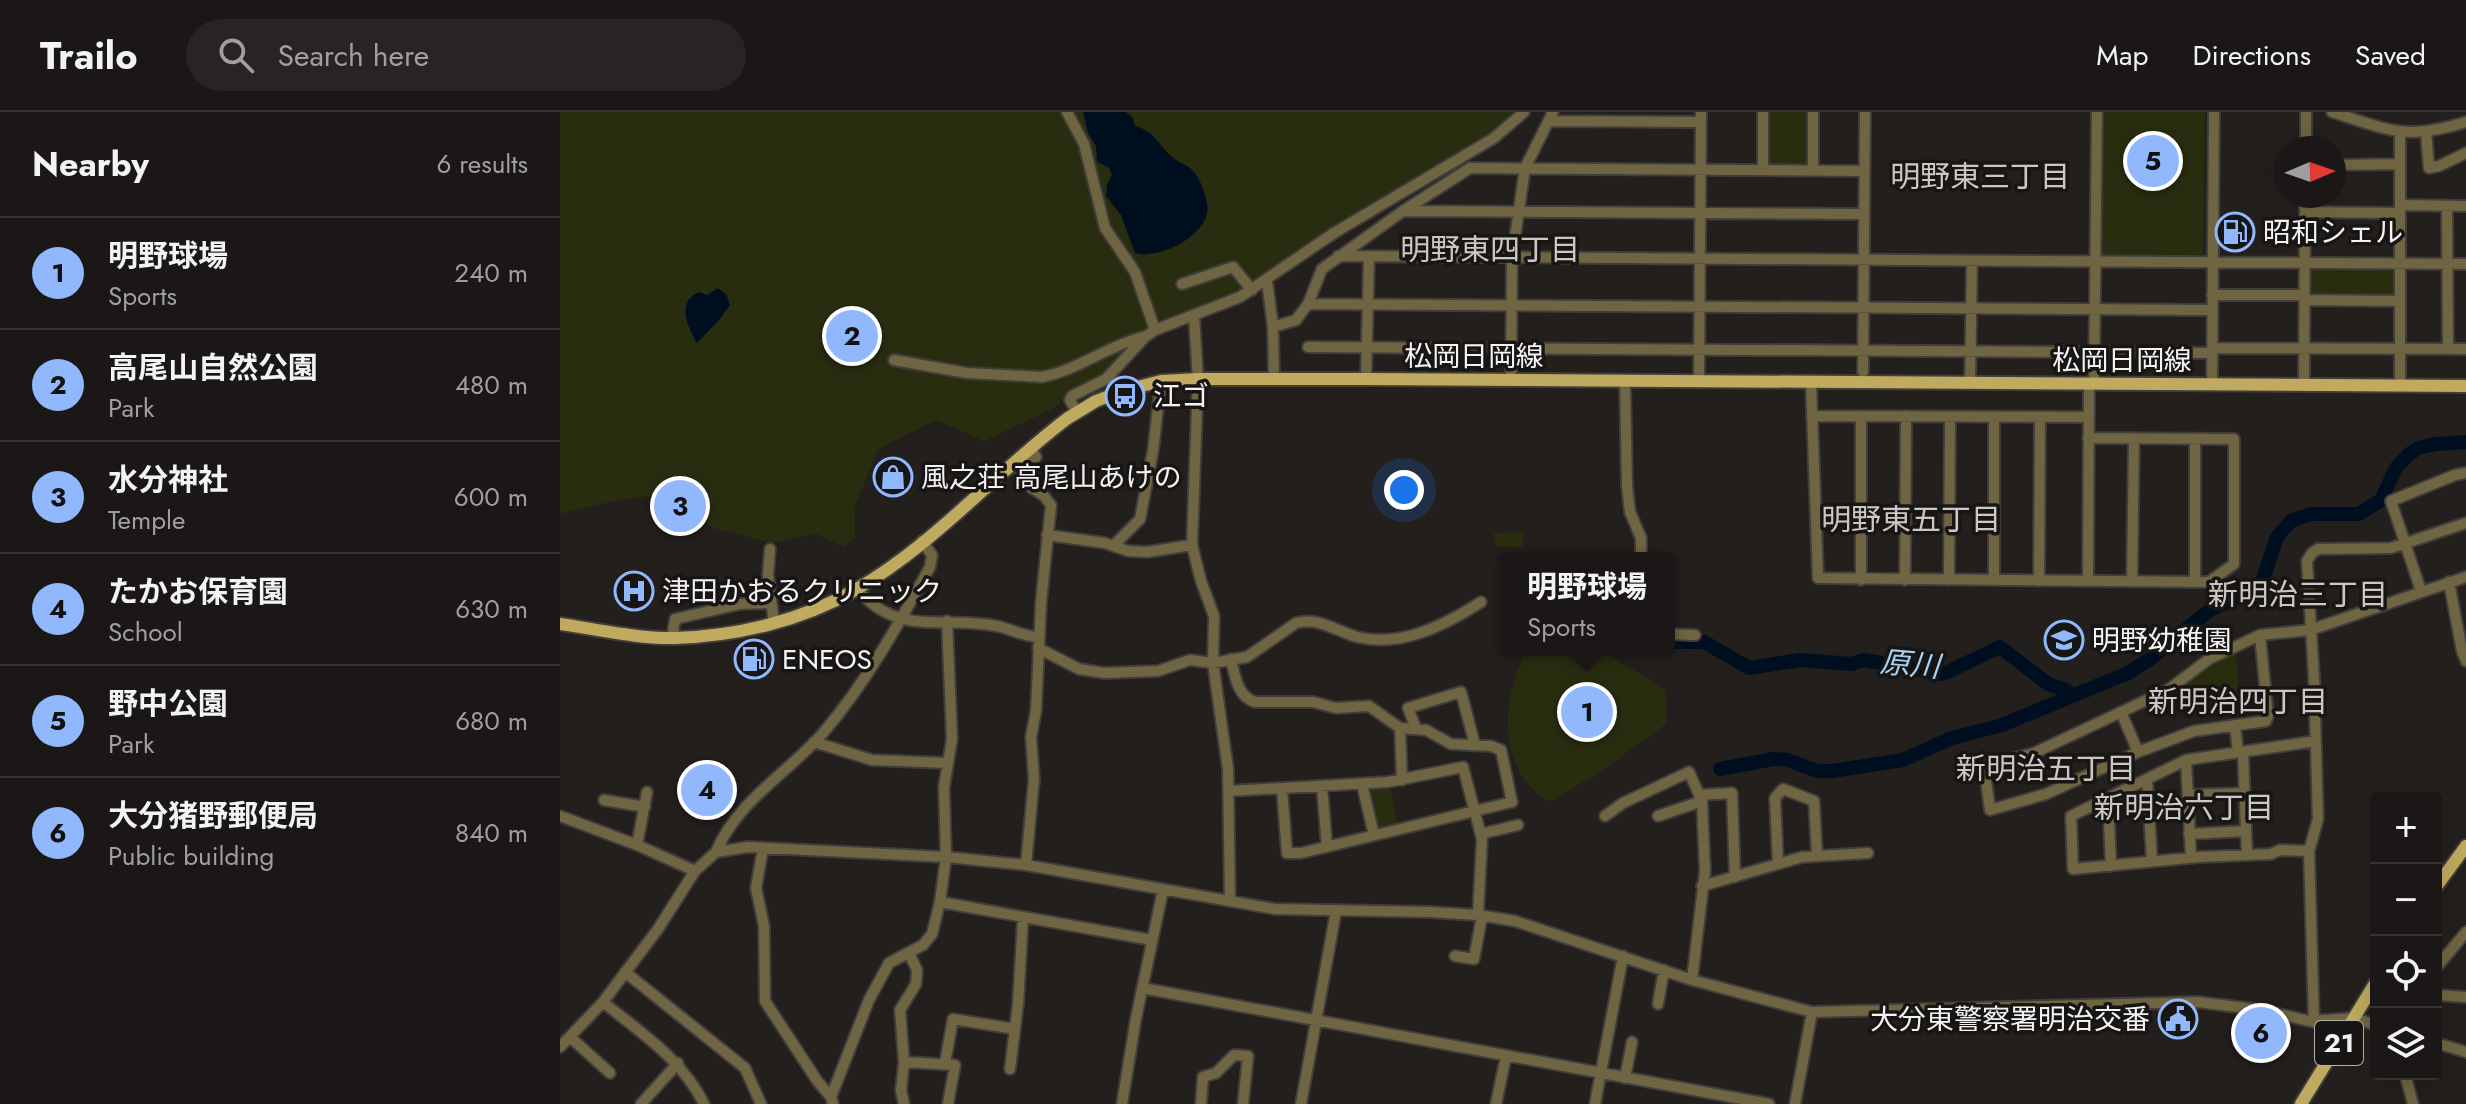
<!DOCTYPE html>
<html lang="en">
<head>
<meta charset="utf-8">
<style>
	body { margin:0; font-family:Jost,"Noto Sans JP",sans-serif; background:#272423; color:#f1f3f6 }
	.controls { position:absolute; right:24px; bottom:24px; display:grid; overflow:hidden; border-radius:8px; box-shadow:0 8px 32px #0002 }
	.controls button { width:72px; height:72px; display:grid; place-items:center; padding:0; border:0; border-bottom:2px solid #383635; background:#1a1716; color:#f1f3f6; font:40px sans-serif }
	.compass { position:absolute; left:1714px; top:24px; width:72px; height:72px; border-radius:50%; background:#1a1716; box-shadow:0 8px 32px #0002; rotate:88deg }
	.you { position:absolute; left:844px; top:378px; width:28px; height:28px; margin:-20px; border:6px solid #fff; border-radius:50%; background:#1a73e8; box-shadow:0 0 0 12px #1a73e833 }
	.badge { display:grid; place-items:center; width:52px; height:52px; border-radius:50%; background:#91b8fd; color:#111; font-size:26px; font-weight:700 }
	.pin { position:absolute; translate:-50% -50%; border:4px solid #fff; box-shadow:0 2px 8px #0006 }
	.popup { position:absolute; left:939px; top:440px; width:176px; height:104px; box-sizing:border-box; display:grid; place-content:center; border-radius:8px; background:#1a1716; filter:drop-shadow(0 2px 6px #0005); font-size:26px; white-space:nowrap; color:#9f9fa1 }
	.popup b { font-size:30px; color:#f1f3f6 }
	.popup::after { content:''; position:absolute; left:50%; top:100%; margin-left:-16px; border:16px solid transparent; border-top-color:#1a1716 }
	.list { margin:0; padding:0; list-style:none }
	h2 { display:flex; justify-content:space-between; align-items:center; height:104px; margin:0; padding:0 32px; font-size:34px }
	h2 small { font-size:26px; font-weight:400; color:#9f9fa1 }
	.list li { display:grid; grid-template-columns:52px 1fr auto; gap:24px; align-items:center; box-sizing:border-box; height:112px; padding:0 32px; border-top:2px solid #383635 }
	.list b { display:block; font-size:30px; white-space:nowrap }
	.list p { margin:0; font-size:26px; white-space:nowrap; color:#9f9fa1 }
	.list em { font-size:26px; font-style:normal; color:#9f9fa1 }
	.icon { flex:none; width:44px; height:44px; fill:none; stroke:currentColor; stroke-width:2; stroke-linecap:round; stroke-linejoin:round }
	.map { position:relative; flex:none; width:1906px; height:992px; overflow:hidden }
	header { display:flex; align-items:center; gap:48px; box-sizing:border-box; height:112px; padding:0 40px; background:#1a1716; border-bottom:2px solid #383635 }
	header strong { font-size:38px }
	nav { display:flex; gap:44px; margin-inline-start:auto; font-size:28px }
	.search { width:560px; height:72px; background:#272423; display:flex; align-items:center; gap:20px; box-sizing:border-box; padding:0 28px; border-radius:44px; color:#9f9fa1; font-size:30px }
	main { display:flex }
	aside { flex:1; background:#1a1716 }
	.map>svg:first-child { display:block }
</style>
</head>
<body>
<header>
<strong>Trailo</strong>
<div class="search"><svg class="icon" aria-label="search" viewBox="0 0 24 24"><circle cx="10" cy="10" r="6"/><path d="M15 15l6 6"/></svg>Search here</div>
<nav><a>Map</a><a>Directions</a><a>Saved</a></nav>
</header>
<main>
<aside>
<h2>Nearby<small>6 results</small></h2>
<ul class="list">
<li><span class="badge">1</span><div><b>明野球場</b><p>Sports</p></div><em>240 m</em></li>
<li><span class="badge">2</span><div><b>高尾山自然公園</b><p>Park</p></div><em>480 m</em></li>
<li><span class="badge">3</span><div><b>水分神社</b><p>Temple</p></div><em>600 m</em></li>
<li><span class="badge">4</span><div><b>たかお保育園</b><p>School</p></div><em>630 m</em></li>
<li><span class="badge">5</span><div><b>野中公園</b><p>Park</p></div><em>680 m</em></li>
<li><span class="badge">6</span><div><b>大分猪野郵便局</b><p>Public building</p></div><em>840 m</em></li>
</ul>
</aside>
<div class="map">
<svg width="1906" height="992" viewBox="0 0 1906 992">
	<rect width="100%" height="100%" fill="#221f1d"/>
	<path fill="#292d10" d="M 0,0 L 956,0 L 934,21 L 795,100 L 685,177 L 600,211 L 542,264 L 513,277 L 494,296 L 424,329 L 376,308 L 318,337 L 295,394 L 295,425 L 284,435 L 257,422 L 212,431 L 153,416 L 138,401 L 134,387 C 94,377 39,392 0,402 Z
		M 1205,0 L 1250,0 L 1250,52 L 1248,55 L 1209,55 L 1205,52 Z
		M 1542,0 L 1645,0 L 1643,140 L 1639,145 L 1545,145 L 1541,141 Z
		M 1749,158 L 1836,158 L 1836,184 L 1752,186 L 1749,183 Z
		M 963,420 L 963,435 L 935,435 L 934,421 Z
		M 1673,537 L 1676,541 L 1679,586 L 1633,592 L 1625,570 L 1651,549 Z
		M 967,538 L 1041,538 L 1106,578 L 1106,612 L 1041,659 L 994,688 L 987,689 C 936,656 941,584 967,538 Z
		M 830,674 L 838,713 L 818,718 L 807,677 L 808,675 Z
		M 1580,676 L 1584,678 L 1585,699 L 1553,700 L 1552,690 L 1555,687 Z"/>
	<path fill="#000f20" d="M 523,0 L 566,0 L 573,6 L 575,14 C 594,19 597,31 611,44 C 616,49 621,50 627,54 C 638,60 645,79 647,91 C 654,121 599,149 575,141 L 561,103 L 546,84 L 547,73 L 552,62 L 548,55 L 537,50 L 536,34 L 528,21 Z
		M 158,176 L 166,182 L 170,193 L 160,207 L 137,231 C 127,214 116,190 139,180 L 147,183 Z"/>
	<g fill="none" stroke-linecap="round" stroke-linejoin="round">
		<path stroke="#000f20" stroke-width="14" d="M 1109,530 L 1144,530 L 1189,556 L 1240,548 L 1291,552 L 1304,548 L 1383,562 L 1440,535 L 1488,572 L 1506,578 L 1512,584
			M 1160,657 L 1213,647 L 1228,648 L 1257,659 L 1272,659 L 1343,648 L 1392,626 L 1442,613 L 1568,561 L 1590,547 L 1651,497 L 1687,481 L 1702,470 L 1717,425 L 1731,409 L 1750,402 L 1799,402 L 1821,388 L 1836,356 L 1848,343 L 1858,336 L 1876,332 L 1906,330"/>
		<g stroke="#403d3b" stroke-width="14">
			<path id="minor" d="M 507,0 L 524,32 L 545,116 L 575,160 L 595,218
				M 1772,0 C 1828,18 1847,29 1906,10
				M 989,9 L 1141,10
				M 1866,20 L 1869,56 L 1879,54 L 1906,41
				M 1746,36 L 1746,0
				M 1774,53 L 1840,52
				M 1203,58 L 1203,0
				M 1253,58 L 1253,0
				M 1840,93 L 1906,94
				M 1887,94 L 1888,237
				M 843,99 L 1304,102
				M 1745,100 L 1840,101
				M 778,144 L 1906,152
				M 707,169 L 713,215 L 714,267
				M 622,172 L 673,155 L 692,178
				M 1652,183 L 1745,183
				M 1745,188 L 1840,189
				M 748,192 L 1652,198
				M 634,204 L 638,267 L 632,433 L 641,469 L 654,504 L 653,551 L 668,657 L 670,789
				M 713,215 L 736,208 L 748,192 L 762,157 L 843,99 L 910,56 L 1304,59
				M 748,235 L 1652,241
				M 1652,236 L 1906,237
				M 334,248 L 407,261 L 482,265 C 518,258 547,234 583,225
				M 1303,260 L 1305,0
				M 806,267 L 809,145
				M 951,268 L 952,146 L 965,56 L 993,0
				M 1065,269 L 1067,374 L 1070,400 L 1081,426 L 1081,446
				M 1139,269 L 1141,0
				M 1251,270 L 1258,466 L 1649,470 L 1674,452 L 1674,327 L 1528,326
				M 1410,271 L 1412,149
				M 1534,272 L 1537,0
				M 1652,272 L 1654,0
				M 1744,273 L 1745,84
				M 1840,273 L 1840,21
				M 517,300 L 510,288 L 512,284 L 546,267 L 585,225 L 595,218 L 680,185 L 774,121 L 934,26 L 964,0
				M 1252,304 L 1529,305
				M 487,423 L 545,431 L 568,439 L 587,440 L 632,433
				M 553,434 L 580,407 L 593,339 L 601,269
				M 210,437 L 208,463 L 214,511
				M 1301,468 L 1301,304
				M 1345,468 L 1346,304
				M 1389,468 L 1390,305
				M 1434,468 L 1434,305
				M 1479,469 L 1480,305
				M 1528,469 L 1529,272
				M 1572,469 L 1574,327
				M 1635,470 L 1635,327
				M 1889,470 L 1902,539 L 1906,549
				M 297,477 C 339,526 381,503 437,514 C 451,517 465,525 479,525
				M 1861,479 L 1831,389 L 1895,363 L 1906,361
				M 1109,522 L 1135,523
				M 1700,523 L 1708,604 L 1706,609 L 1634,619 L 1578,640 L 1486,682 L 1430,698 L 1424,654 L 1474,641 L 1608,578 L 1649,547 L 1700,523 L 1750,518 L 1906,465
				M 112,526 L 115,507 L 180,492 L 210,491
				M 478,536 L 519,557 L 544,561 L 598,559 L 630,548 L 653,551 L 687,545 L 736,511 C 759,505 776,519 797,525 C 841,536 885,513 921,490
				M 671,547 C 675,564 677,584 695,590 L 753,590 L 776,596 L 809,594 L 840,616 L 842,668
				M 1561,600 L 1578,640
				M 1675,613 L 1678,640
				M 856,616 L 848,596 L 901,580 L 915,633
				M 254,630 L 312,648 L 388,651
				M 1683,640 L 1687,743
				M 1626,648 L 1631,745
				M 1587,667 L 1592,749
				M 802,672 L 814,723
				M 762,674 L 767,735
				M 722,677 L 727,741 L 741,741 L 952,690 L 941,638 L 931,634 L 891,632 L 866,618 L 840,616
				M 669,679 L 828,670 L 903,655 L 922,727 L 918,803
				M 1139,683 L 1172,681 L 1175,765
				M 1628,683 L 1684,681
				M 1548,686 L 1551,754
				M 44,688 L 85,695
				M 0,704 L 77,733 L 135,759
				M 1045,704 L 1063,691 L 1129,660 L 1142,689 L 1145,759 L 1132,868
				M 1098,704 L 1142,689
				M 925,721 L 958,713
				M 1629,722 L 1686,719
				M 77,733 L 87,680
				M 203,736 L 196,776 L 204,814 L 205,889 L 258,970 L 271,985 L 273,992
				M 1749,739 L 1720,738 L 1711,742 L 1639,745 L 1513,757 L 1511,704 L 1626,648 L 1756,629
				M 156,740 C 178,688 227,662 263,621 C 306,571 338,513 370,455 L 372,443 L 362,429
				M 1218,752 L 1215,686 L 1223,677 L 1254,689 L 1257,743
				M 466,753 L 474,667 L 471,625 L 476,599 L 481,491 L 491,393 L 484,384 L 460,368 L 460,364 L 476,345 L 471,336
				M 1142,774 L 1242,745 L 1308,741
				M 380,790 L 592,828
				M 895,844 L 914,847 L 922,804
				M 1876,856 L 1906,820
				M 65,860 L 185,956 L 201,992
				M 582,876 L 1209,992
				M 1876,883 L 1906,885
				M 43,890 C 81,921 122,947 144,992
				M 1098,892 L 1104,858
				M 1754,910 L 1749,739 L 1758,707 L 1754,566 L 1747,449 L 1752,441 L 1758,437 L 1831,436 L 1906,411
				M 10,925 L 50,961
				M 1876,931 L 1906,940
				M 0,935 L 43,890 L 98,817 L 135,759 L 156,740 L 188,735 L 386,745 L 466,753 L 715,797 L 870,800 L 918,803 L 955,809 L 1132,868 L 1252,900 L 1638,890 L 1702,898 L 1749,909 L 1794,906 L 1816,913
				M 344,950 L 395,953 L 388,992
				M 385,951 L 393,907 L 455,917
				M 450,957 L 458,892 L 463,806
				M 1845,962 L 1853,992
				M 1065,966 L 1072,930
				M 271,985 L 309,888 L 329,851 L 363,833 L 372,822 L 380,790 L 386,745 L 384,675 L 392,627 L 387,509
				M 81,992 L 118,951
				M 344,992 L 341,979 L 344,950 L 340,898 L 356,872 L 357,858 L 349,841
				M 562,992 L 576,906 L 603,778
				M 641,992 L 643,965 L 656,961 L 674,943 L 688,944 L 683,992
				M 741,992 L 776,799
				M 936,992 L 946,944
				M 1035,992 L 1063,844
				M 1235,992 L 1252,900"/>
		</g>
		<g stroke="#403d3b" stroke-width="16">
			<path id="major" d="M 0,512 C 35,517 80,527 115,526 C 177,524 241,509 295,478 C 374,433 436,360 508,306 L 536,289 L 562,279 L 601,269 L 638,267 L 806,267 L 1906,274
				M 1876,775 L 1906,734
				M 1741,992 L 1816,870"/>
		</g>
		<use href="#minor" stroke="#6f6542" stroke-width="10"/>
		<use href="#major" stroke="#c0aa5f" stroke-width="12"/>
	</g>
	<defs>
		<g id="fuel-ring" transform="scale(2)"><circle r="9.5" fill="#181614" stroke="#91b8fd" stroke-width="1.5"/><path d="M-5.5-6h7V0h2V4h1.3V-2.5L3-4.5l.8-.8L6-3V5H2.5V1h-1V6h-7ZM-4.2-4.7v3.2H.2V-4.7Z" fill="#91b8fd"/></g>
		<g id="bus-ring" transform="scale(2)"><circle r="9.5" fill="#181614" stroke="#91b8fd" stroke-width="1.5"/><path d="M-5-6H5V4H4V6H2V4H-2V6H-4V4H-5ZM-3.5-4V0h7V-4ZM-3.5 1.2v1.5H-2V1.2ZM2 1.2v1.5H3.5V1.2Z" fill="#91b8fd"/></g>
		<g id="shop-ring" transform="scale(2)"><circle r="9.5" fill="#181614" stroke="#91b8fd" stroke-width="1.5"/><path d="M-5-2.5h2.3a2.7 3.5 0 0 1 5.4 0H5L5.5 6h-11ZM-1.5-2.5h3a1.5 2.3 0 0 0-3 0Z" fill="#91b8fd"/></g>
		<g id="hospital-ring" transform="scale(2)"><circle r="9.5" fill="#181614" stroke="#91b8fd" stroke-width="1.5"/><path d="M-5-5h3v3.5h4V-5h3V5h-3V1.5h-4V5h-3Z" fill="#91b8fd"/></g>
		<g id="school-ring" transform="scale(2)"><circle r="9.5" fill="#181614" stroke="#91b8fd" stroke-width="1.5"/><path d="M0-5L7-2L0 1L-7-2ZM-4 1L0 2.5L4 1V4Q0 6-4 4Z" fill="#91b8fd"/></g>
		<g id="civic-ring" transform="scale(2)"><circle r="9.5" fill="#181614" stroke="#91b8fd" stroke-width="1.5"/><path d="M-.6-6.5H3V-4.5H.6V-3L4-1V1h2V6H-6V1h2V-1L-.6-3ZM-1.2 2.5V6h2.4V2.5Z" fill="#91b8fd"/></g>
	</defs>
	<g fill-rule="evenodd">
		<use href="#fuel-ring" x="1675" y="120"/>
		<use href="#bus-ring" x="565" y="284"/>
		<use href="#shop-ring" x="333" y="365"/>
		<use href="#hospital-ring" x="74" y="479"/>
		<use href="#school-ring" x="1504" y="528"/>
		<use href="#fuel-ring" x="194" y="547"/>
		<use href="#civic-ring" x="1618" y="907"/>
	</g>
	<g text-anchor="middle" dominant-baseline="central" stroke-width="7" stroke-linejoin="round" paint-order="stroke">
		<rect fill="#181614" stroke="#b3b1af" stroke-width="2" x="1755" y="909" width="48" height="44" rx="6"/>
		<g font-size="26" font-weight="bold" fill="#f5f3f2">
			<text x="1779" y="931">21</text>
		</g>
		<g font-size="28" fill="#f5f3f2" stroke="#181614" text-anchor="start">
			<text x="1703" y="120">昭和シェル</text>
			<text x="593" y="284">江ゴ</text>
			<text x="361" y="365">風之荘 高尾山あけの</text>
			<text x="102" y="479">津田かおるクリニック</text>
			<text x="1532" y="528">明野幼稚園</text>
			<text x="222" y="547">ENEOS</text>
			<text x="1590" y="907" text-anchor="end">大分東警察署明治交番</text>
		</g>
		<g font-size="28" fill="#f5f3f2" stroke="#181614">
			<text x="914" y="244">松岡日岡線</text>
			<text x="1562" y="248">松岡日岡線</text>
		</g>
		<g font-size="30" fill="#cac7c5" stroke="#181614">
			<text x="1420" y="64">明野東三丁目</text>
			<text x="930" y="137">明野東四丁目</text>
			<text x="1351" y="407">明野東五丁目</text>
			<text x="1738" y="482">新明治三丁目</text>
			<text x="1678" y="589">新明治四丁目</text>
			<text x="1486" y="656">新明治五丁目</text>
			<text x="1624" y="695">新明治六丁目</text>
		</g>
		<g font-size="30" font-style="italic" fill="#a6d2f6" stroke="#181614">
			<text transform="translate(1350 552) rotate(5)">原川</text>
		</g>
	</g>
</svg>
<div class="controls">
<button>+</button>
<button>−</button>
<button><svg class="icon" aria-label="locate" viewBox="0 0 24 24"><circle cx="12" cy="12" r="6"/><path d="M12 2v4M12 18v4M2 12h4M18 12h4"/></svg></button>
<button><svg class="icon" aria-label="layers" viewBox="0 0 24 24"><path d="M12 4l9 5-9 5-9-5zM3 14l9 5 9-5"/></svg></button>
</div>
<svg class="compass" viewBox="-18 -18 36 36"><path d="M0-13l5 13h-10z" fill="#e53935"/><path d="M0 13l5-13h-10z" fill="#9f9fa1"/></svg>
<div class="you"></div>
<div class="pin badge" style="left:1027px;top:600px">1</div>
<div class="popup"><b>明野球場</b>Sports</div>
<div class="pin badge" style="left:292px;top:224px">2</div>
<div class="pin badge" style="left:120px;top:394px">3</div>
<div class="pin badge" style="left:147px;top:678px">4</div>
<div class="pin badge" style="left:1593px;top:49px">5</div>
<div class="pin badge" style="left:1701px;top:921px">6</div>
</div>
</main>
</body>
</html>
